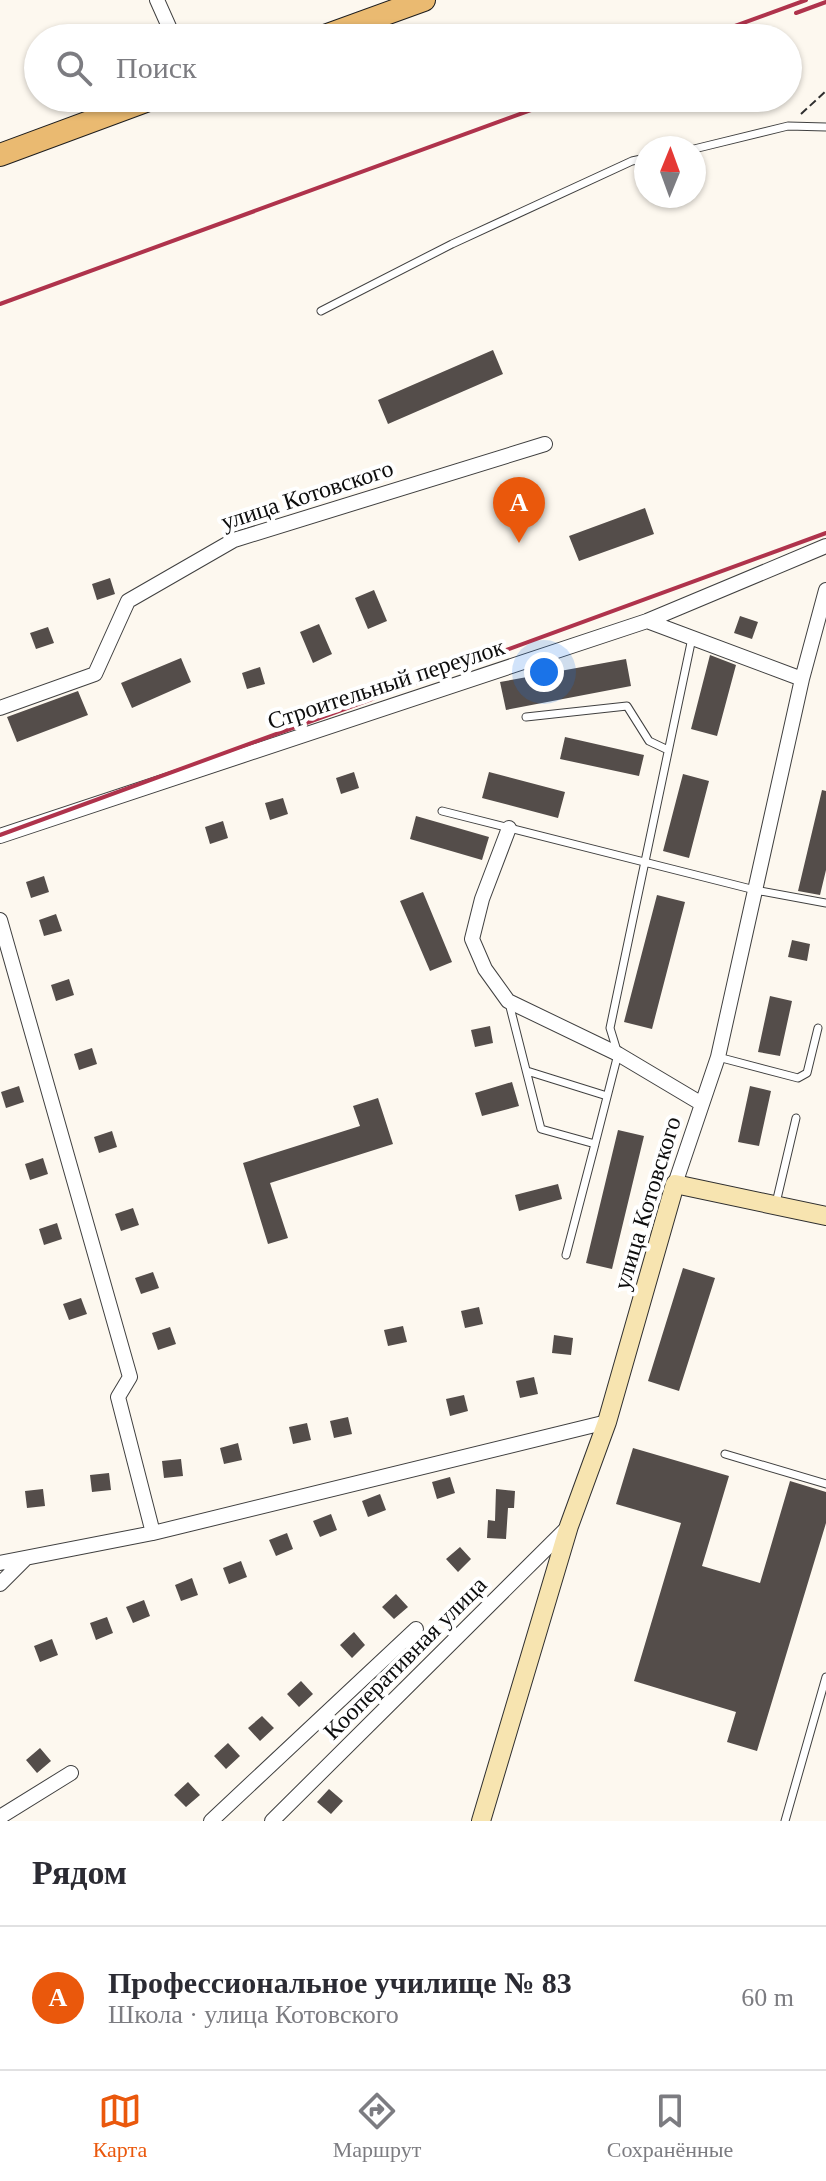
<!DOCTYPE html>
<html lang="ru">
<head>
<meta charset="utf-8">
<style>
	body { margin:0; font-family:Georgia,serif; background:#f2f2f3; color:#2b2b33 }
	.compass { position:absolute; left:634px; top:136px; width:72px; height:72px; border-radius:50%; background:#fff; box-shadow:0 2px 6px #0004; rotate:1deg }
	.you { position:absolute; left:544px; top:672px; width:28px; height:28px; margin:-20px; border:6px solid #fff; border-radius:50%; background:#1a73e8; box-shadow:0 0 0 12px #1a73e833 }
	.badge { display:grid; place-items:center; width:52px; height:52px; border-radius:50%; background:#ea580c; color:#fff; font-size:26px; font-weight:700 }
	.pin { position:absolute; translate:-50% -66px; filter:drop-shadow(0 2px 4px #0008) }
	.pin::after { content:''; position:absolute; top:42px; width:28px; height:24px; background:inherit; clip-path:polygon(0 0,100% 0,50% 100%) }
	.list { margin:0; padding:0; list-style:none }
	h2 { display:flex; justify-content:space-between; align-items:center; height:104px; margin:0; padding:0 32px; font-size:34px }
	h2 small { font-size:26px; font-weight:400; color:#7c7c81 }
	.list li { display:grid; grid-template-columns:52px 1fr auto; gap:24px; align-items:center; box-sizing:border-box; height:144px; padding:0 32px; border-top:2px solid #e1e1e2 }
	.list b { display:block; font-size:30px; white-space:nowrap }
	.list p { margin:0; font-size:26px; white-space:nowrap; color:#7c7c81 }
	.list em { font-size:26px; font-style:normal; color:#7c7c81 }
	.icon { flex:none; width:44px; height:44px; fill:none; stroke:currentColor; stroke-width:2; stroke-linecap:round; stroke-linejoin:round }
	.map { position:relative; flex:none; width:826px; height:1821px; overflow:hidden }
	.search { position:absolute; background:#fff; box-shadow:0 2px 6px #0004; left:24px; right:24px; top:24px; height:88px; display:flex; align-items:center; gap:20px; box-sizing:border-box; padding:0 28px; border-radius:44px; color:#7c7c81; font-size:30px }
	.sheet { height:248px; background:#fff }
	nav { display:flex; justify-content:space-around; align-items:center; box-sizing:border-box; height:112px; border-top:2px solid #e1e1e2; background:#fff; font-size:22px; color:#7c7c81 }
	nav a { display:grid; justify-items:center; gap:4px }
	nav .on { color:#ea580c }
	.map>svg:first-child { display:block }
</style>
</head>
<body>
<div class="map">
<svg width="826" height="1821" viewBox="0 0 826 1821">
	<rect width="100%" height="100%" fill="#fdf8ef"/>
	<path fill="#544d4a" d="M 493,350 L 503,374 L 388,424 L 378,400 Z
		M 645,508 L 654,534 L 579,561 L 569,536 Z
		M 110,578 L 115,594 L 97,600 L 92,584 Z
		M 374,590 L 387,621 L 368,629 L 355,598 Z
		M 740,616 L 758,622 L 752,639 L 734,633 Z
		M 319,624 L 332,654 L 313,663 L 300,632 Z
		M 48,627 L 54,643 L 36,649 L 30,633 Z
		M 710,655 L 736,665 L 717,736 L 691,729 Z
		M 181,658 L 191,682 L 132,708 L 121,683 Z
		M 626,659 L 631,686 L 506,710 L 500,682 Z
		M 260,667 L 265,684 L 247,689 L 242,673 Z
		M 78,691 L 88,715 L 17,742 L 7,717 Z
		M 565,737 L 644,755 L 639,776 L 560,759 Z
		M 354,772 L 359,788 L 341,794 L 336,778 Z
		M 489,772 L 565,792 L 558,818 L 482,798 Z
		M 683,774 L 709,781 L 689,858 L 663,851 Z
		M 822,790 L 826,791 L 826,870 L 820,895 L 798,891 Z
		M 283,798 L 288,814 L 270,820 L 265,803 Z
		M 416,816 L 489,837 L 482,860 L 410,839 Z
		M 223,821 L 228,838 L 210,844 L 205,827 Z
		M 44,876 L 49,892 L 31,898 L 26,882 Z
		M 423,892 L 452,962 L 430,971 L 400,901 Z
		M 657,895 L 685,902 L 652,1029 L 624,1022 Z
		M 56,914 L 62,931 L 44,936 L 39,920 Z
		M 792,940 L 810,944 L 807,961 L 788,957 Z
		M 69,979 L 74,995 L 56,1001 L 51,985 Z
		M 770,996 L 792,1001 L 780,1056 L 758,1052 Z
		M 490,1026 L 493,1043 L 475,1047 L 471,1030 Z
		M 92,1048 L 97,1064 L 79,1070 L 74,1054 Z
		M 512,1082 L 519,1106 L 482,1116 L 475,1093 Z
		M 19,1086 L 24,1102 L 6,1108 L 1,1092 Z
		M 750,1086 L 771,1091 L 759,1146 L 738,1142 Z
		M 378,1098 L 393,1144 L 270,1183 L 288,1238 L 268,1244 L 243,1163 L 360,1126 L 353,1106 Z
		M 618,1130 L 644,1136 L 612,1269 L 586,1263 Z
		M 112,1131 L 117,1147 L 99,1153 L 94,1137 Z
		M 43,1158 L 48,1174 L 30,1180 L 25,1164 Z
		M 558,1184 L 562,1199 L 519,1211 L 515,1195 Z
		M 133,1208 L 139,1225 L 121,1231 L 115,1214 Z
		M 57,1223 L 62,1239 L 44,1245 L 39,1229 Z
		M 683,1268 L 715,1278 L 679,1391 L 648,1381 Z
		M 153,1272 L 159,1288 L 141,1294 L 135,1278 Z
		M 81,1298 L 87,1314 L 69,1320 L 63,1304 Z
		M 479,1307 L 483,1324 L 465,1328 L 461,1311 Z
		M 403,1326 L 407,1342 L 388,1346 L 384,1330 Z
		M 170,1327 L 176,1344 L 158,1350 L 152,1333 Z
		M 554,1335 L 573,1338 L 571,1355 L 552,1353 Z
		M 534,1377 L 538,1394 L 520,1398 L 516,1381 Z
		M 464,1395 L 468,1411 L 450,1416 L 446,1399 Z
		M 348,1417 L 352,1434 L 334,1438 L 330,1421 Z
		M 307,1423 L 311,1440 L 293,1444 L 289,1427 Z
		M 238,1443 L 242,1460 L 224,1464 L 220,1448 Z
		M 633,1448 L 729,1476 L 702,1566 L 760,1583 L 790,1481 L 826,1492 L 826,1523 L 757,1751 L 727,1742 L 736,1712 L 634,1681 L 681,1523 L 616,1504 Z
		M 181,1459 L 183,1476 L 164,1478 L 162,1461 Z
		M 109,1473 L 111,1490 L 92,1492 L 90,1475 Z
		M 450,1477 L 455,1493 L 437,1499 L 432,1482 Z
		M 43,1489 L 45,1506 L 27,1508 L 25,1491 Z
		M 496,1489 L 515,1491 L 514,1508 L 508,1508 L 506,1539 L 487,1538 L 488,1520 L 495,1521 Z
		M 380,1494 L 386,1510 L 368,1517 L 362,1501 Z
		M 331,1514 L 337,1530 L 320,1537 L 313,1521 Z
		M 287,1533 L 293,1549 L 276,1556 L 269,1540 Z
		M 460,1547 L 471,1559 L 458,1572 L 446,1559 Z
		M 241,1561 L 247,1577 L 229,1584 L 223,1568 Z
		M 192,1578 L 198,1595 L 181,1601 L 175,1585 Z
		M 396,1594 L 408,1607 L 394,1619 L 382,1607 Z
		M 144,1600 L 150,1616 L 133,1623 L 126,1607 Z
		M 107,1617 L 113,1633 L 96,1640 L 90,1623 Z
		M 354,1632 L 365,1645 L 352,1658 L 340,1645 Z
		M 52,1639 L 58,1655 L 40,1662 L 34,1646 Z
		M 301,1681 L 313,1694 L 299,1707 L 287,1694 Z
		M 262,1716 L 274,1728 L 260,1741 L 248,1728 Z
		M 228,1743 L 240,1756 L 226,1769 L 214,1756 Z
		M 40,1748 L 51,1761 L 37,1773 L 26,1760 Z
		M 188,1782 L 200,1795 L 186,1807 L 174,1795 Z
		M 329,1789 L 343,1801 L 331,1814 L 317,1802 Z"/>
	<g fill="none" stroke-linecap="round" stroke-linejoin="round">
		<g stroke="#404040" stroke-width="9">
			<path id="service" d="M 694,149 L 788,126 L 826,127
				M 321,311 L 452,244 L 632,161 L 646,158
				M 526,717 L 627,706 L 649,741 L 668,750
				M 442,811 L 755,890 L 826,903
				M 509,1003 L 541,1129 L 595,1144 L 566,1255
				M 718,1057 L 798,1078 L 807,1073 L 818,1028
				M 527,1071 L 607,1096
				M 595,1144 L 618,1054 L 610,1028 L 692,638
				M 776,1203 L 796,1118
				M 725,1454 L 826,1484
				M 785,1821 L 826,1677"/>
		</g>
		<g stroke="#404040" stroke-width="16">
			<path id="minor" d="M 157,0 L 174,38
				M 647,621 L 802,679
				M 0,708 L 95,674 L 128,601 L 234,540 L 545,444
				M 509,828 L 482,899 L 472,939 L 485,969 L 508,1001 L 618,1054 L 702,1104
				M 0,836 L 647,621 L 826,546
				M 0,920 L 130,1377 L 118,1397 L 153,1533
				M 675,1184 L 718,1057 L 802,679 L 826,590
				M 0,1563 L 153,1533 L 607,1422
				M 0,1584 L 25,1559
				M 0,1817 L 71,1773
				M 211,1821 L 416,1629
				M 272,1821 L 569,1526"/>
		</g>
		<g stroke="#2f2f2f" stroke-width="20">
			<path id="secondary" d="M 481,1821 L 569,1526 L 607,1422 L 675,1184 L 826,1216"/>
		</g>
		<g stroke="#1e1e1e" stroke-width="24">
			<path id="primary" d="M 319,38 L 424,0
				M 0,155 L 154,98"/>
		</g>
		<path stroke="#2f2f2f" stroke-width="2" stroke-dasharray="8 4" stroke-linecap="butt" d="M 801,114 L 826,91"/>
		<use href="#service" stroke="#fff" stroke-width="7"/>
		<use href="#minor" stroke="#fff" stroke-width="14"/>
		<use href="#secondary" stroke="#f7e4b0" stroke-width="18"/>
		<use href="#primary" stroke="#eaba71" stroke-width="22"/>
		<path stroke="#af334c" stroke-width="4" d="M 796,13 L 826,2
			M 702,38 L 806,0
			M 0,304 L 564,98
			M 0,835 L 826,533"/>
	</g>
	<g text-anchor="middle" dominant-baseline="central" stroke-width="8" stroke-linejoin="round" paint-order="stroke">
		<g font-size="24" fill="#0d0d0d" stroke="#fff">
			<text transform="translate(307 495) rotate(-18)">улица Котовского</text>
			<text transform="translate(386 684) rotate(-18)">Строительный переулок</text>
			<text transform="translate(647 1203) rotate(-73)">улица Котовского</text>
			<text transform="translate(405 1658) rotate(-45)">Кооперативная улица</text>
		</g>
	</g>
</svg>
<svg class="compass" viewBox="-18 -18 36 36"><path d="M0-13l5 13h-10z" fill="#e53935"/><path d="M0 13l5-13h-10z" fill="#7c7c81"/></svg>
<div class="you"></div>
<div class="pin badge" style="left:519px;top:543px">A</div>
<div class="search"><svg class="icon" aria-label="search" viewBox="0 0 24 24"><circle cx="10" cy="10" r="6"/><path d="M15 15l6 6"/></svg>Поиск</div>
</div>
<section class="sheet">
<h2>Рядом<small></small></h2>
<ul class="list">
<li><span class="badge">A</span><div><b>Профессиональное училище № 83</b><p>Школа · улица Котовского</p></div><em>60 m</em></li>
</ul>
</section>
<nav>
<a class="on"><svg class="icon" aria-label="map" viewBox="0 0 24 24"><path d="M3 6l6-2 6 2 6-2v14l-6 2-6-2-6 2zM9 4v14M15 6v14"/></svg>Карта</a>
<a><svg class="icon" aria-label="directions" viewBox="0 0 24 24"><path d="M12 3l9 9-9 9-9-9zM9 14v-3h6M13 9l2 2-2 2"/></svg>Маршрут</a>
<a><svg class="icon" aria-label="saved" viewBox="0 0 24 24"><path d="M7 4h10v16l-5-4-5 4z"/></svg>Сохранённые</a>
</nav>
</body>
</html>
